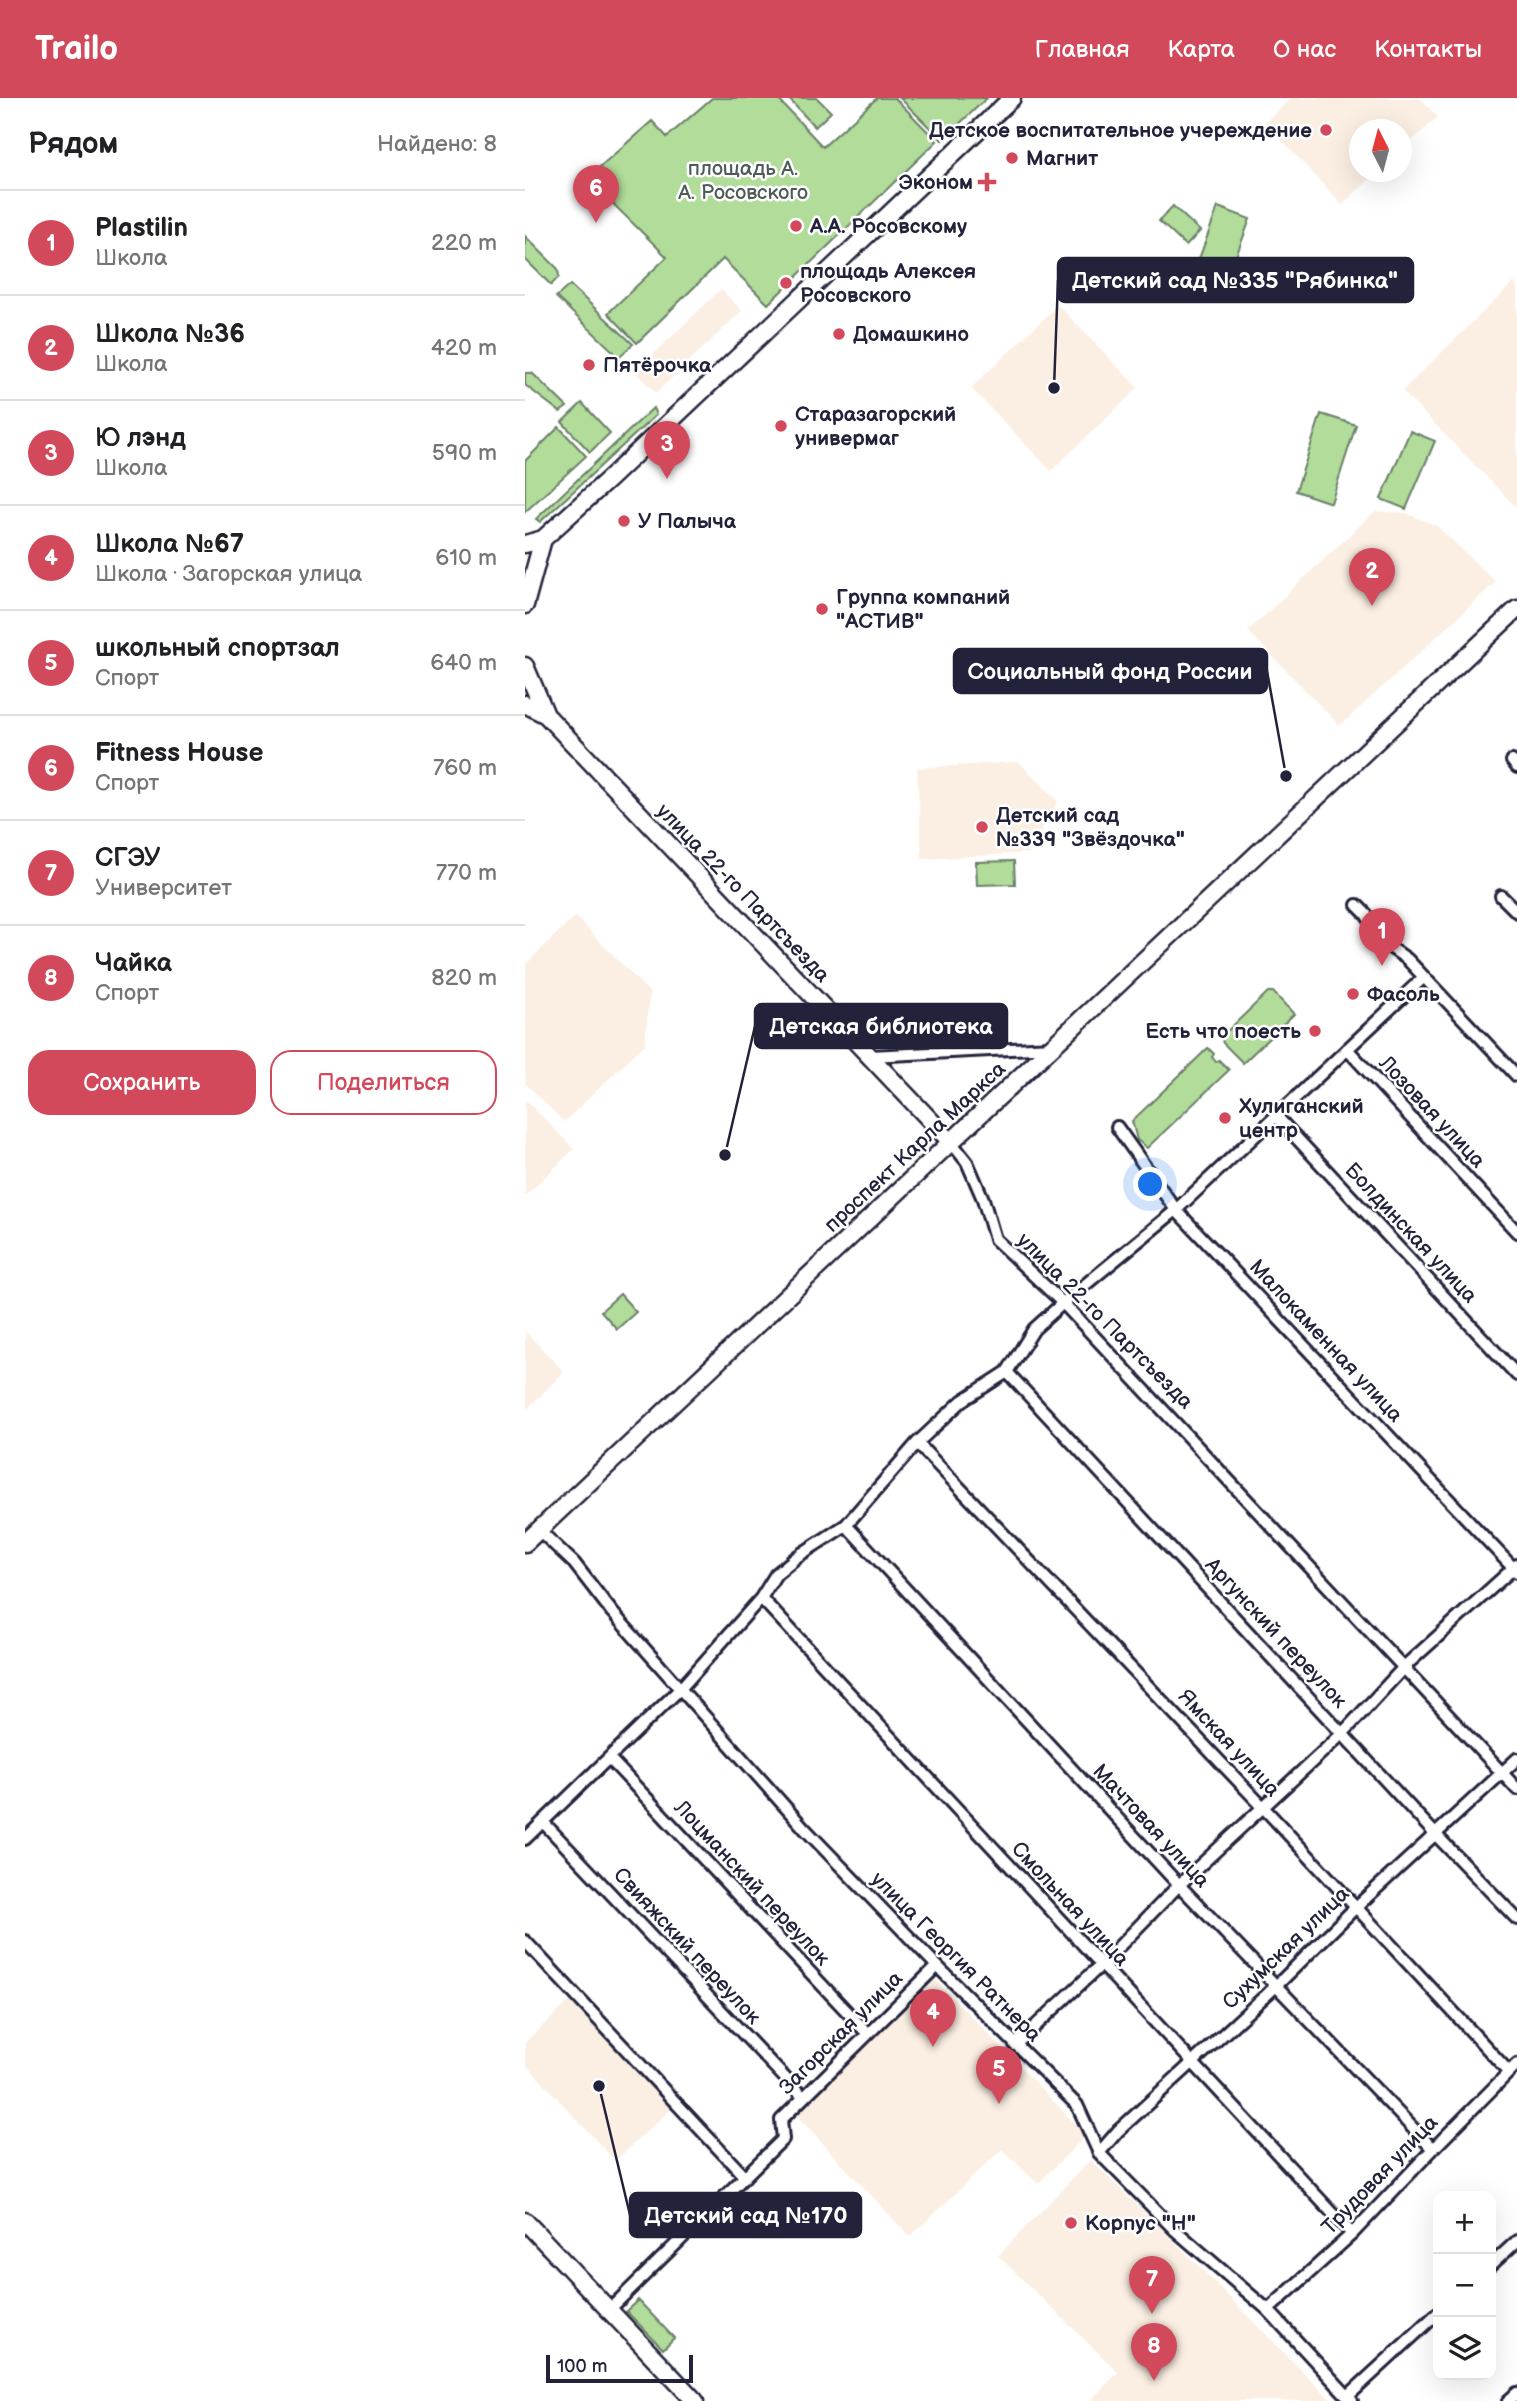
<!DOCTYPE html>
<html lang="ru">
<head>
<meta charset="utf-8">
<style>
	body { margin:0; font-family:"Balsamiq Sans",sans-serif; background:#f2f2f2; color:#202124 }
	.controls { position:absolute; right:21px; bottom:21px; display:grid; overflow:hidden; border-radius:14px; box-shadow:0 7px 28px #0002 }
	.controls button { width:63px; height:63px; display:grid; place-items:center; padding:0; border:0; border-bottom:2px solid #e0e0e0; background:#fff; color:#202124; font:35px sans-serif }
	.compass { position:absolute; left:824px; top:21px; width:63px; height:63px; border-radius:50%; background:#fff; box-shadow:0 7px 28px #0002; rotate:354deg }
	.scale { position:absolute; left:21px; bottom:18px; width:147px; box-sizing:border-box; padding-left:7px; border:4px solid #22223b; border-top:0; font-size:19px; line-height:24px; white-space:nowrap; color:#22223b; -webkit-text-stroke:5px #fff; paint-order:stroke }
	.you { position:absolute; left:626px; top:1087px; width:24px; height:24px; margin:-18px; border:5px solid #fff; border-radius:50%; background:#1a73e8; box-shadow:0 0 0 10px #1a73e833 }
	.badge { display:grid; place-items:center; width:46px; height:46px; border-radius:50%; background:#d1495b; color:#fff; font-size:23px; font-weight:700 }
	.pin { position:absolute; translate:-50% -58px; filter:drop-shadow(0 2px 4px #0008) }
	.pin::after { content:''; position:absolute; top:37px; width:24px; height:21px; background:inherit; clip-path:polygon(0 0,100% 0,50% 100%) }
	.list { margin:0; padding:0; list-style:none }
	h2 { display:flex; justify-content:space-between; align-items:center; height:91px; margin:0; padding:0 28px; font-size:30px }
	h2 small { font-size:23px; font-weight:400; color:#757577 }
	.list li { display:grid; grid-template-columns:46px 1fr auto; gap:21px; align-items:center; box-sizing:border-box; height:105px; padding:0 28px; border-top:2px solid #e0e0e0 }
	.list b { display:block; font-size:26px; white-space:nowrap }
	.list p { margin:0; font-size:23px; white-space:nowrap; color:#757577 }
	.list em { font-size:23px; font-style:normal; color:#757577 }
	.actions { display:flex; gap:14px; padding:21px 28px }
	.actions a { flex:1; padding:16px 0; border:2px solid #d1495b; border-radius:21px; text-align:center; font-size:24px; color:#d1495b }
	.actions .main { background:#d1495b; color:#fff }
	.icon { flex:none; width:38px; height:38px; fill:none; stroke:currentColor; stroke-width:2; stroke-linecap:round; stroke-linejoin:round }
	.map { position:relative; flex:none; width:992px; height:2303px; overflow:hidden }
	header { display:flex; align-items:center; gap:42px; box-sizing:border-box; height:98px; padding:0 35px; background:#d1495b; color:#fff }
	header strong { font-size:33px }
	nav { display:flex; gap:38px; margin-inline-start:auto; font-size:24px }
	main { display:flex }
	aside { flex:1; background:#fff }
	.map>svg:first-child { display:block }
</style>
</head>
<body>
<header>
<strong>Trailo</strong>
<nav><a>Главная</a><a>Карта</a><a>О нас</a><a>Контакты</a></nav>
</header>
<main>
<aside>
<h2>Рядом<small>Найдено: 8</small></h2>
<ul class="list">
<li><span class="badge">1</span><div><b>Plastilin</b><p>Школа</p></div><em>220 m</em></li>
<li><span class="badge">2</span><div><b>Школа №36</b><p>Школа</p></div><em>420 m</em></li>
<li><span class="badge">3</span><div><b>Ю лэнд</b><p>Школа</p></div><em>590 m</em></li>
<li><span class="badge">4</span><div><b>Школа №67</b><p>Школа · Загорская улица</p></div><em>610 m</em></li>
<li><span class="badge">5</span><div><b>школьный спортзал</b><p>Спорт</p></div><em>640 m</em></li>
<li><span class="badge">6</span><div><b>Fitness House</b><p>Спорт</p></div><em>760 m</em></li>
<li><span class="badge">7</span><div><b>СГЭУ</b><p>Университет</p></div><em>770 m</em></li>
<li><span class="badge">8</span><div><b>Чайка</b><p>Спорт</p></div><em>820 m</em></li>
</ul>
<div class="actions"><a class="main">Сохранить</a><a>Поделиться</a></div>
</aside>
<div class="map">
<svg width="992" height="2303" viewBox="0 0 992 2303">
	<rect width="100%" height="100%" fill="#fff"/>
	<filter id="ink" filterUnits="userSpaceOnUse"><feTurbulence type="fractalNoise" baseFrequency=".0143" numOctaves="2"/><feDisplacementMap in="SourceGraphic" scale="14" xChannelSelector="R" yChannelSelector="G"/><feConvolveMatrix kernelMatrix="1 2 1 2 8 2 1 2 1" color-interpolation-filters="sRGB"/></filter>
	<g filter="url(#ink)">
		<path fill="#fbefe3" d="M 766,0 L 895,0 L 913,19 L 877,52 L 876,32 L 834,32 L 834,74 L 853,74 L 817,107 L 740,24 Z
			M 989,184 L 992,188 L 992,410 L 877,293 Z
			M 196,191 L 217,213 L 131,295 L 110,274 Z
			M 533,207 L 613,290 L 526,373 L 446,290 Z
			M 850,413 L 881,415 L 912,428 L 971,484 L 815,628 L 723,533 Z
			M 494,664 L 533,703 L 504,755 L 397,761 L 392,670 Z
			M 50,818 L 125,895 L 120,946 L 39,1024 L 0,985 L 0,867 Z
			M 0,1001 L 49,1051 L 0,1098 Z
			M 0,1233 L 39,1274 L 0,1313 Z
			M 410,1881 L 561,2037 L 513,2086 L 477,2051 L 385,2139 L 271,2017 Z
			M 46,1902 L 147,2010 L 90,2063 L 0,1965 L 0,1944 Z
			M 565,2062 L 638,2132 L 807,2303 L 565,2303 L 593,2274 L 473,2158 Z"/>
		<path fill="#b1dc99" stroke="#6a7f6a" stroke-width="2" d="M 187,0 L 252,0 L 298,49 L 352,0 L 370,0 L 412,43 L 243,206 L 198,161 L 112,245 L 83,215 L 142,159 L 62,80 L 127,23 L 142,39 Z
			M 263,0 L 292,0 L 306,14 L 290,29 Z
			M 375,0 L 462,0 L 417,42 Z
			M 648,108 L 675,133 L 661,148 L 634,123 Z
			M 693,109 L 725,121 L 706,172 L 674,161 Z
			M 0,138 L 33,171 L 34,179 L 26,187 L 0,161 Z
			M 45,187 L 108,246 L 94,259 L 31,199 Z
			M 7,275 L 42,309 L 35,314 L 0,287 L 0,275 Z
			M 57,305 L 85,335 L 65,354 L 37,324 Z
			M 128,310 L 131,317 L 15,424 L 11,421 Z
			M 796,316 L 831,327 L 806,405 L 771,393 Z
			M 34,329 L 61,358 L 0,414 L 0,363 Z
			M 885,333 L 910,343 L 881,411 L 856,401 Z
			M 489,763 L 490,786 L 452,787 L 451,764 Z
			M 743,894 L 748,894 L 769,916 L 718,965 L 698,945 L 696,939 Z
			M 683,950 L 689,956 L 687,959 L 691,964 L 694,962 L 704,972 L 622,1050 L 612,1042 L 607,1023 Z
			M 95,1196 L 111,1214 L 92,1231 L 76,1213 Z
			M 113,2202 L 149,2240 L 138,2251 L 101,2213 Z"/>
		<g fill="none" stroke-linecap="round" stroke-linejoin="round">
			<g stroke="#22223b" stroke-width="16">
				<path id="street" d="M 987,663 L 992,669
					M 976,798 L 992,814
					M 832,807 L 841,816 L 859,845 L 882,861 L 992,978
					M 822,951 L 992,1134
					M 345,958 L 527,949
					M 752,1019 L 992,1277
					M 592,1029 L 651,1112 L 992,1474
					M 426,1044 L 442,1064 L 458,1101 L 470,1141 L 538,1205 L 992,1691
					M 482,1274 L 911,1737 L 992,1821
					M 392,1345 L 738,1709 L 984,1974
					M 321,1427 L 654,1787 L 908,2051
					M 14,1432 L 49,1465 L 87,1514 L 279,1730 L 412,1868 L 552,2007 L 574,2055 L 650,2132 L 743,2212 L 827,2303
					M 236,1500 L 827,2136
					M 84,1660 L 343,1936
					M 18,1724 L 278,1999
					M 0,1741 L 156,1590 L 236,1500 L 251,1476 L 273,1458 L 321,1427 L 392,1345 L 437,1303 L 482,1274 L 509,1231 L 538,1205 L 651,1112 L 899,879
					M 0,1843 L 220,2079
					M 490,1947 L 576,1867 L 654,1787 L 818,1635 L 880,1568 L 992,1467
					M 574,2055 L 593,2033 L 750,1889 L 830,1810 L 992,1661
					M 966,2167 L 992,2143
					M 84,2212 L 258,2041 L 256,2022 L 412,1868
					M 743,2212 L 827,2136 L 908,2051 L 992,1966
					M 823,2298 L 913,2215
					M 983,2303 L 992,2295"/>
			</g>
			<g stroke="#22223b" stroke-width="21">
				<path id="secondary" d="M 0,446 L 18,441 L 85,380 L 487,0
					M 0,507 L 18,441
					M 0,568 L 21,617
					M 0,606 L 21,617 L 426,1044
					M 0,1445 L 992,511
					M 0,2123 L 170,2303"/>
			</g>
			<use href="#street" stroke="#fff" stroke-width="10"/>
			<use href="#secondary" stroke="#fff" stroke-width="16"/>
		</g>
	</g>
	<g fill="#d1495b" stroke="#fff" stroke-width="2.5">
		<circle cx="801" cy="32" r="7"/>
		<circle cx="487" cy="60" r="7"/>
		<path d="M458.5 73.5h7v7h7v7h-7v7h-7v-7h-7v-7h7z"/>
		<circle cx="271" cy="128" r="7"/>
		<circle cx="261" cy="185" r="7"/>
		<circle cx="314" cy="236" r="7"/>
		<circle cx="64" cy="267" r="7"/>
		<circle cx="256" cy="328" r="7"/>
		<circle cx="99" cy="423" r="7"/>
		<circle cx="297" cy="511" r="7"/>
		<circle cx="457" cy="729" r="7"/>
		<circle cx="828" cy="896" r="7"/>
		<circle cx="790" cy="933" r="7"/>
		<circle cx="700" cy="1020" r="7"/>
		<circle cx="546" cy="2125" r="7"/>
	</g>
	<g text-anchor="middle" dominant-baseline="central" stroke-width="5" stroke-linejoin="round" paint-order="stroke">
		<g font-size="21" font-weight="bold" fill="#22223b" stroke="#fff" text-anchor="start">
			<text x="787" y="32" text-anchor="end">Детское воспитательное учереждение</text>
			<text x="501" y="60">Магнит</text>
			<text x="448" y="84" text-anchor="end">Эконом</text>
			<text x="285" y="128">А.А. Росовскому</text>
			<text x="275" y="173">площадь Алексея<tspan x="275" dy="24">Росовского</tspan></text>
			<text x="328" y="236">Домашкино</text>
			<text x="78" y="267">Пятёрочка</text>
			<text x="270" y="316">Старазагорский<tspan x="270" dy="24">универмаг</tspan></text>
			<text x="113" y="423">У Палыча</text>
			<text x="311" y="499">Группа компаний<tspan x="311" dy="24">"АСТИВ"</tspan></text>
			<text x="471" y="717">Детский сад<tspan x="471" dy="24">№339 "Звёздочка"</tspan></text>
			<text x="842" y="896">Фасоль</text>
			<text x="776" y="933" text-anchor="end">Есть что поесть</text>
			<text x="714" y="1008">Хулиганский<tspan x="714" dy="24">центр</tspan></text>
			<text x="560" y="2125">Корпус "Н"</text>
		</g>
		<g font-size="21" fill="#4d5a57" stroke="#fff">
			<text x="218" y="70">площадь А.<tspan x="218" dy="24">А. Росовского</tspan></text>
		</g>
		<g font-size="21" fill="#22223b" stroke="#fff">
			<text transform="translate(218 795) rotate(46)">улица 22-го Партсъезда</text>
			<text transform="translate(907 1014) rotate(47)">Лозовая улица</text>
			<text transform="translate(390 1049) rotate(-43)">проспект Карла Маркса</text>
			<text transform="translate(886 1135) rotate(47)">Болдинская улица</text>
			<text transform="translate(580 1223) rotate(45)">улица 22-го Партсъезда</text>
			<text transform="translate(801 1243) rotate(47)">Малокаменная улица</text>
			<text transform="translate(751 1535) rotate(47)">Аргунский переулок</text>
			<text transform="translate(704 1645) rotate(47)">Ямская улица</text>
			<text transform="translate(626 1728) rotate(47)">Мачтовая улица</text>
			<text transform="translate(227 1785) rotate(47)">Лоцманский переулок</text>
			<text transform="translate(545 1806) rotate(47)">Смольная улица</text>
			<text transform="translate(162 1848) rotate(47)">Свияжский переулок</text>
			<text transform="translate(761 1850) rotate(-44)">Сухумская улица</text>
			<text transform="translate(431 1859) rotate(45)">улица Георгия Ратнера</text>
			<text transform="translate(316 1935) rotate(-45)">Загорская улица</text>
			<text transform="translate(855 2077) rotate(-46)">Трудовая улица</text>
		</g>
	</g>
	<path fill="none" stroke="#22223b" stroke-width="2.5" d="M529 290L533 182M761 678L742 573M200 1057L230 928M74 1988L105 2117"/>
	<g fill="#22223b" stroke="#fff" stroke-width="2.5">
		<circle cx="529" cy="290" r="7"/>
		<circle cx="761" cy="678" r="7"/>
		<circle cx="200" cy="1057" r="7"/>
		<circle cx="74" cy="1988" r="7"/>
	</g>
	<g fill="#22223b" stroke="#22223b" stroke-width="2.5">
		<rect x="533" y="160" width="355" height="44" rx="7"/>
		<rect x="429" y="551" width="313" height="44" rx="7"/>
		<rect x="230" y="906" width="252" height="44" rx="7"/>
		<rect x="105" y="2095" width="231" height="44" rx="7"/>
	</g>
	<g font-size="23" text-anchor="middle" font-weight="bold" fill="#fff">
		<text x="710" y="190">Детский сад №335 "Рябинка"</text>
		<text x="585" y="581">Социальный фонд России</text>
		<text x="356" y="936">Детская библиотека</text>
		<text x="221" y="2125">Детский сад №170</text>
	</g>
</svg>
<div class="controls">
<button>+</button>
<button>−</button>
<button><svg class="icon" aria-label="layers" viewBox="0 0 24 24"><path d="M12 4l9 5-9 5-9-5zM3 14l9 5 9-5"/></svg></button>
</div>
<svg class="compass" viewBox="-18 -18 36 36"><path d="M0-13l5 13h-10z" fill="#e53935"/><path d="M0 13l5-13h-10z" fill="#757577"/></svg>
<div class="scale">100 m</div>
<div class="you"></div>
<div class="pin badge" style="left:857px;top:868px">1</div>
<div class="pin badge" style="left:847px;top:508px">2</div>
<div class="pin badge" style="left:142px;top:381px">3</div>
<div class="pin badge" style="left:408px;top:1949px">4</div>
<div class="pin badge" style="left:474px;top:2006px">5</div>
<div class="pin badge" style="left:71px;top:125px">6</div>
<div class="pin badge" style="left:627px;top:2216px">7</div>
<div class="pin badge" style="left:629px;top:2283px">8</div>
</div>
</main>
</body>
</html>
